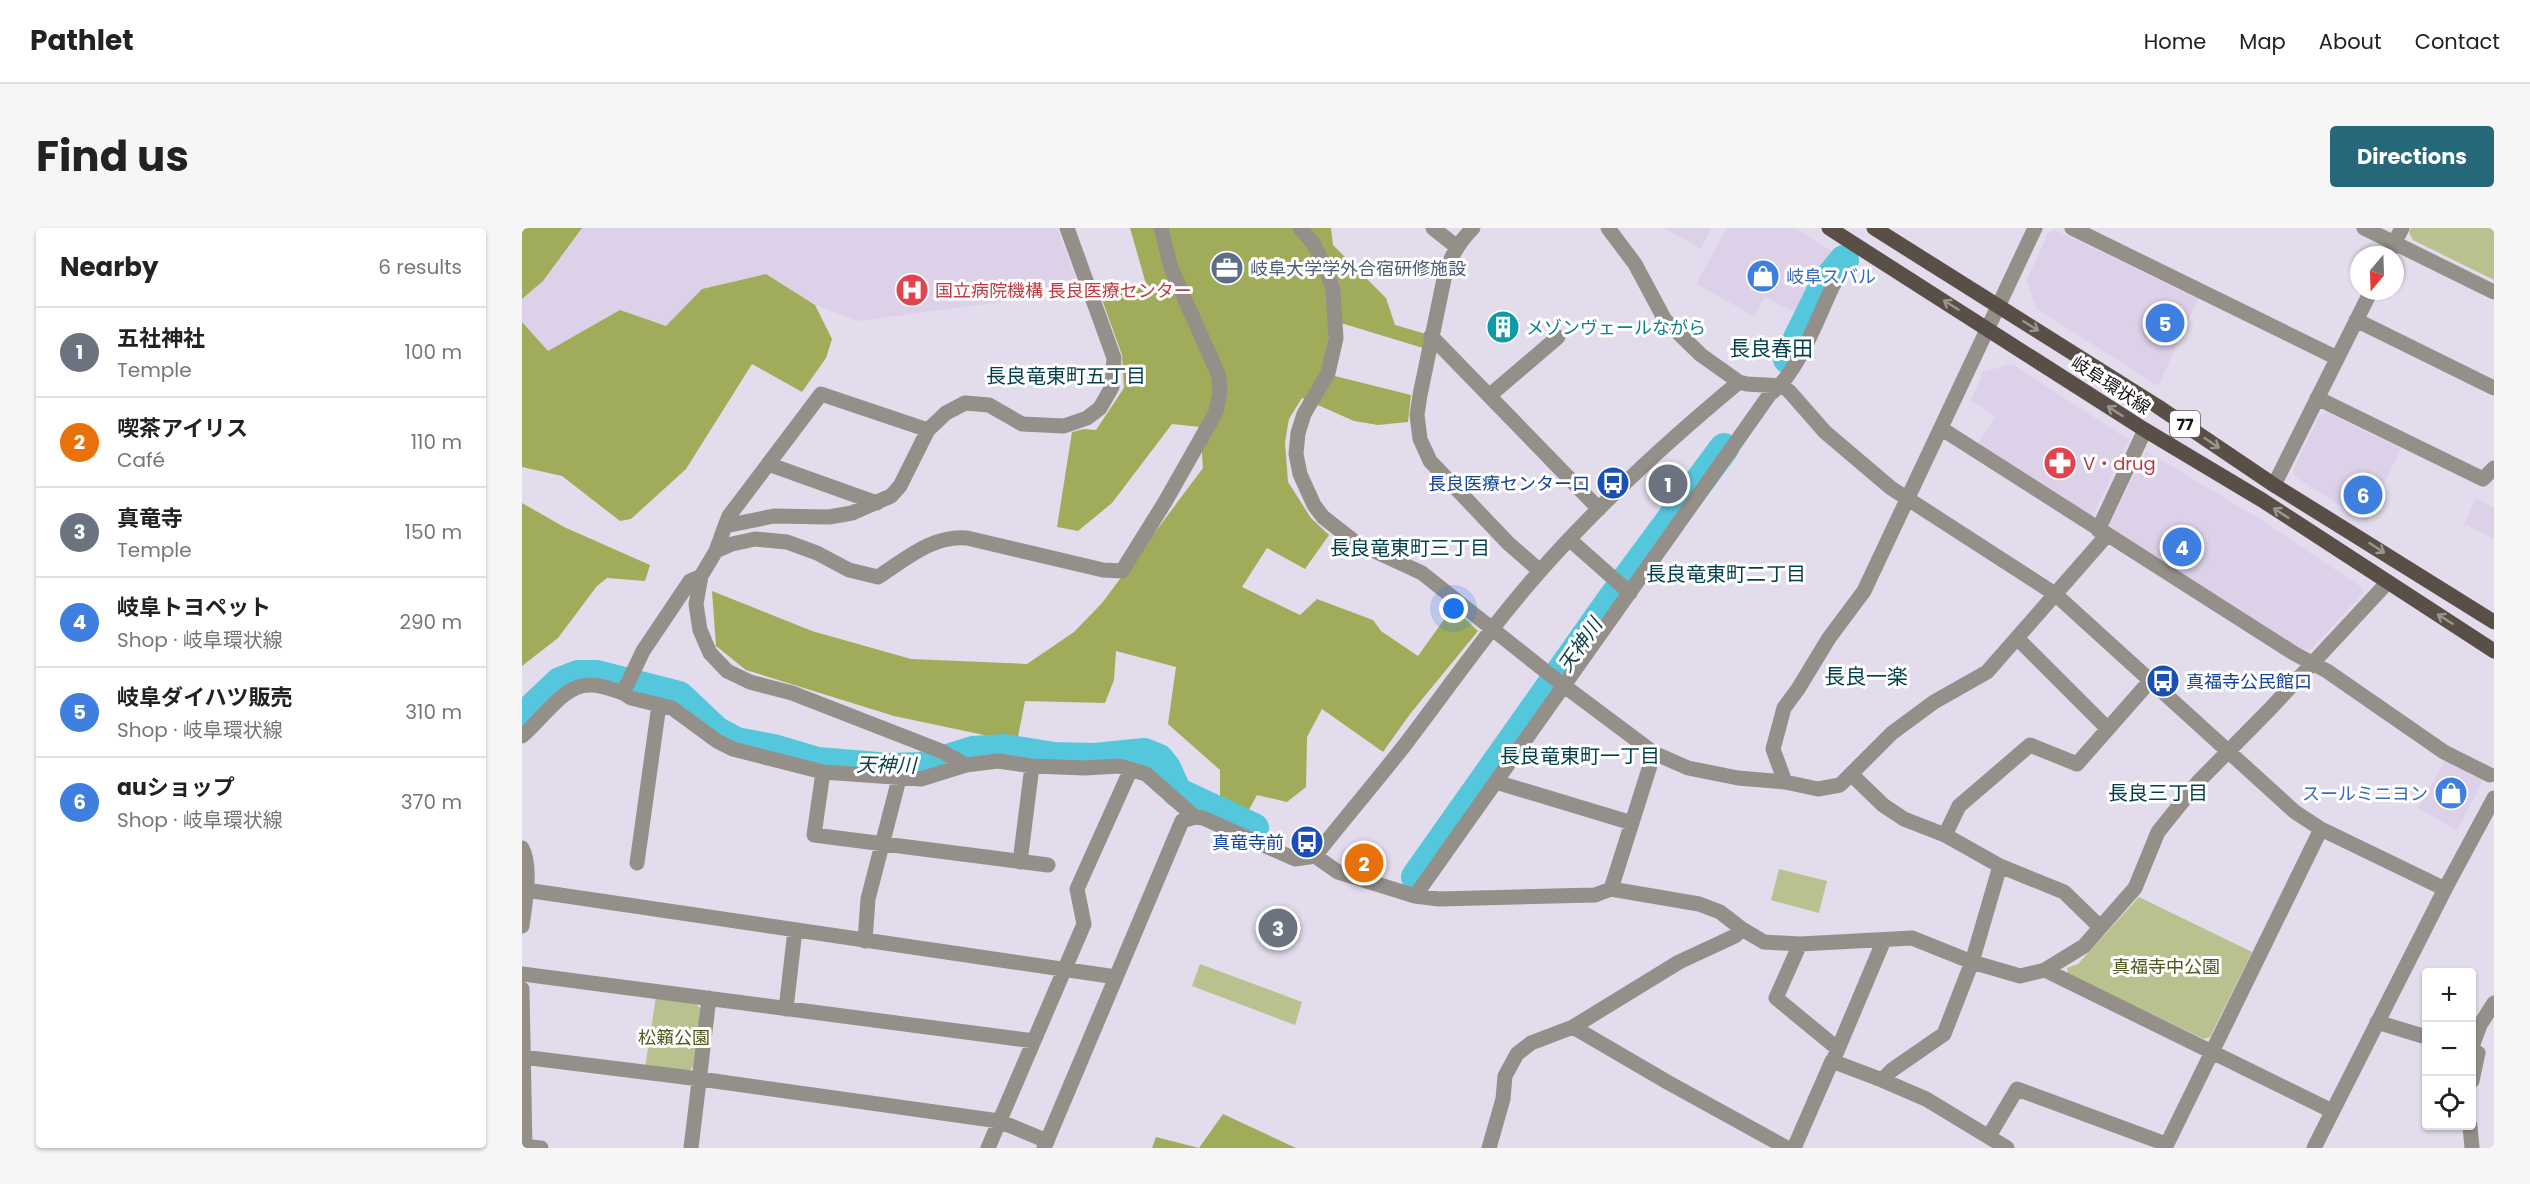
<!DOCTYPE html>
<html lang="en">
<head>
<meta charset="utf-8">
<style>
	body { margin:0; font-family:Poppins,"Noto Sans JP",sans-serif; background:#f6f6f6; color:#222 }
	.controls { position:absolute; right:18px; bottom:18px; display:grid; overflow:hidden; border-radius:6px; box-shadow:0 2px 4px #0004 }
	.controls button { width:54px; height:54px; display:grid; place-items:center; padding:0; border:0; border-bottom:2px solid #e0e0e0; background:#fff; color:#222; font:30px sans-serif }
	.compass { position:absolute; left:1828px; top:18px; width:54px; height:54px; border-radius:50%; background:#fff; box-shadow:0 2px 4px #0004; rotate:199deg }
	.you { position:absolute; left:932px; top:381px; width:21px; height:21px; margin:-15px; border:4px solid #fff; border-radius:50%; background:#1a73e8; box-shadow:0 0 0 9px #1a73e833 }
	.badge { display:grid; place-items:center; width:39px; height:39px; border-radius:50%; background:#24687a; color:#fff; font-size:20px; font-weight:700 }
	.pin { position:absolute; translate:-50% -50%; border:3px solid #fff; box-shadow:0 2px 6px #0006 }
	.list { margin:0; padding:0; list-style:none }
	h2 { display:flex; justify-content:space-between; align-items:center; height:78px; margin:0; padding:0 24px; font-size:26px }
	h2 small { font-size:20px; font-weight:400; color:#767676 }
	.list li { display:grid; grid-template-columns:39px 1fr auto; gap:18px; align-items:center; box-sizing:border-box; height:90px; padding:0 24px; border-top:2px solid #e0e0e0 }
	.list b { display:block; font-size:22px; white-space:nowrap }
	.list p { margin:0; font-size:20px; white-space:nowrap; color:#767676 }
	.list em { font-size:20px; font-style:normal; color:#767676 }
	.icon { flex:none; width:33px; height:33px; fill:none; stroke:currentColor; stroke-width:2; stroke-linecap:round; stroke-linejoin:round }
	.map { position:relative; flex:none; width:1972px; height:920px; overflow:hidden; border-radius:6px }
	header { display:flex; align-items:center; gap:36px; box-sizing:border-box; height:84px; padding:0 30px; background:#fff; border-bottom:2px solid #e0e0e0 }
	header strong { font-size:28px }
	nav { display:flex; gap:33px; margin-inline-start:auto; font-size:21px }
	.intro { display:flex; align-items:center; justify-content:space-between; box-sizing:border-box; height:144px; padding:0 36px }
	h1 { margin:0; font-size:42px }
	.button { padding:15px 27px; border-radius:6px; background:#24687a; color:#fff; font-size:21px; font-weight:700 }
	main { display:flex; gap:36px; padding:0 36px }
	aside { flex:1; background:#fff; border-radius:6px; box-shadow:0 2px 4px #0004 }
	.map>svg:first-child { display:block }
</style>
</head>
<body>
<header>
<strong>Pathlet</strong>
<nav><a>Home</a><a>Map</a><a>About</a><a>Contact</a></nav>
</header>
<div class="intro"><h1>Find us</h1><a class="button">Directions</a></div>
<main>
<aside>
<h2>Nearby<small>6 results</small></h2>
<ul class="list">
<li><span class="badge" style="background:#6b7280">1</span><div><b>五社神社</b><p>Temple</p></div><em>100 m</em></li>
<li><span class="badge" style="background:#e8710a">2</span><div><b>喫茶アイリス</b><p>Café</p></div><em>110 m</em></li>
<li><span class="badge" style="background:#6b7280">3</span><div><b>真竜寺</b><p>Temple</p></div><em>150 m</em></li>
<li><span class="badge" style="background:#3f7fe0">4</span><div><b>岐阜トヨペット</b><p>Shop · 岐阜環状線</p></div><em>290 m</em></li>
<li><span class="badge" style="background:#3f7fe0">5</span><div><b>岐阜ダイハツ販売</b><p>Shop · 岐阜環状線</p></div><em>310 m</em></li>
<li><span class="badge" style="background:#3f7fe0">6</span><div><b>auショップ</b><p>Shop · 岐阜環状線</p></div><em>370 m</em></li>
</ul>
</aside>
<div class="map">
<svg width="1972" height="920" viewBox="0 0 1972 920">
	<rect width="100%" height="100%" fill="#e3dcec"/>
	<path fill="#dcd1e8" d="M 60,0 L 535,0 L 557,60 L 489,63 L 478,74 L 337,93 L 293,77 L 244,46 L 180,61 L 144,98 L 98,83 L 26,123 L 0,94 L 0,71 L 21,53 Z
		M 1142,0 L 1189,0 L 1179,21 Z
		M 1205,0 L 1274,0 L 1314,26 L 1282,89 L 1243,69 L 1232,88 L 1174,56 Z
		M 1533,2 L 1676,71 L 1636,158 L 1514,80 L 1505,52 L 1526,5 Z
		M 1490,136 L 1607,212 L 1570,289 L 1456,216 L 1473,188 L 1449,172 L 1461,144 Z
		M 1806,185 L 1879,221 L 1844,293 L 1773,249 L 1771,242 L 1798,187 Z
		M 1624,223 L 1733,288 L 1839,359 L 1841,365 L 1789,421 L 1780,423 L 1586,300 Z
		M 1954,271 L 1972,280 L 1972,311 L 1942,296 Z
		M 1924,531 L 1962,550 L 1935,603 L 1896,580 Z"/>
	<path fill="#b9c18e" d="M 1889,0 L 1972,0 L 1972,52 L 1891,12 L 1887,4 Z
		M 1257,641 L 1305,653 L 1297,685 L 1249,672 Z
		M 1617,669 L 1730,724 L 1688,809 L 1682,811 L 1546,746 L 1545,740 L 1556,736 Z
		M 678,736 L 780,774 L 773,797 L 670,758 Z
		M 134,768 L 172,774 L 180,782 L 174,836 L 164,846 L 123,840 Z"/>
	<path fill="#a1ac5a" d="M 0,0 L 60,0 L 21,53 L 0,71 Z
		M 608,0 L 809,0 L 811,17 L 864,70 L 873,97 L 904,106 L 901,120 L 809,92 L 801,145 L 889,167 L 886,194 L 856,197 L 832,193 L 780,170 L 767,191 L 763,214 L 766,254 L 789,290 L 807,307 L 783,341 L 745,320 L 720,359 L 778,387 L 795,371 L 851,392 L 859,403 L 896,428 L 931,379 L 956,403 L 888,486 L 861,524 L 800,481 L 785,509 L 784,559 L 765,574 L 735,567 L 722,591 L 693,580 L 698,571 L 698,542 L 646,496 L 654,439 L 594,423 L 592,452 L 583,475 L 503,473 L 495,514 L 372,488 L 224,442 L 194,418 L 190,363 L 290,403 L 389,431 L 505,436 L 552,404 L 580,375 L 681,240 L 678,199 L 650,196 L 590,275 L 556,303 L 535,299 L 550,204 L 562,201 L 574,202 L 602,160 L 600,127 L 579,69 L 624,56 Z
		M 244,46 L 293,77 L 310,111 L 304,130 L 280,164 L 230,136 L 164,241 L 109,291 L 98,293 L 40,248 L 0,239 L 0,94 L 26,123 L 98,82 L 144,98 L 180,61 Z
		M 0,275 L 42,299 L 128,337 L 123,353 L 85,350 L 75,358 L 36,410 L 0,438 Z
		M 701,886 L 774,920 L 630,920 L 634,909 L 677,920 Z"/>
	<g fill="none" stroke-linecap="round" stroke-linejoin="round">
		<path stroke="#54c7dc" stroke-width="30" d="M 1266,131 L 1304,54 L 1322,32
			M 0,490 L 38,454 L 56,447 L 75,447 L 157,468 L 194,503 L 214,514 L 251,521 L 295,534 L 368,540 L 399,539 L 451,523 L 482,521 L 532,529 L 573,530 L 622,525 L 637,531 L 644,540 L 655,564 L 732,600
			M 894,649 L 1088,374 L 1202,220"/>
		<path stroke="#958f8a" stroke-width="15" d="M 639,0 L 649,40 L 697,148 L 698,165 L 694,184 L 643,274 L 600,343 L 581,342 L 445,310 C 410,307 384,331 356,349 L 327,342 L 295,325 L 265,314 L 233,311 L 210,316 L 194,323 L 179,348 L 174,376 L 178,402 L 188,425 L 205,443 L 228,454 L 270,465 L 419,523 L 444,537 L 476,533 L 510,538 L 563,540 L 597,538 L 624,546 L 673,589 L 681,590 L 773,631 L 793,628 C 822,591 853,555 882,518 C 927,459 970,397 1019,342 C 1079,274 1147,212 1217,154
			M 778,0 L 791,15 L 803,38 L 811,62 L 814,110 L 806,145 L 782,186 L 776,205 L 774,226 L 778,246 L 792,277 L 801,289 L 833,314 L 900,345 L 1037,454 L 1132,525 L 1166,540 L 1216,550 L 1263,554 L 1296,561 L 1318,557 L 1370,505 L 1412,474 L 1465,444 L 1585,307
			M 911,0 L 935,19
			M 951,0 C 936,15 927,30 922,51 L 898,167 L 895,187 L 898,211 L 908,233 L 986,315 L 1018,343
			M 1086,0 L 1113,36 L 1143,92 L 1179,127 L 1217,154 L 1225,156 L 1260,158 L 1267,163 L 1303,204 L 1369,260 L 1533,366 L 1773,584 L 1799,601 L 1923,661
			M 1550,0 L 1815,130
			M 1842,0 L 1972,64
			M 1866,27 L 1880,0
			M 1834,92 L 1972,160
			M 909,108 L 1077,281
			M 967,168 L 1036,109
			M 1795,170 L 1961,251 L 1972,240
			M 1420,201 L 1773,426 L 1805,443 L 1922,524 L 1968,547
			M 246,236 L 355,275
			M 1752,257 L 1849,63
			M 203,298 L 207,288 L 299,166 L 406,202
			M 1576,302 L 1623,202
			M 1047,311 L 1108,365
			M 194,323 L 203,298 L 252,288 L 307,289 L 330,285 L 369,268 L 378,258 L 406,202 L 424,185 L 443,175 L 467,177 L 500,196 L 542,198 L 565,190 L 578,180 L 590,159 L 592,130 L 545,0
			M 1495,410 L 1586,501
			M 101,465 L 109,470 L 150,480 L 195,513 L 211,521 L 301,544 L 399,551 L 444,537
			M 0,508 C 20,492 42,455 69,457 C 80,457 91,462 101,465 L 121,423 L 168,353 L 179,348
			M 301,544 L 292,607 L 526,637
			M 1329,546 L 1361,577 L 1382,591 L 1423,607 L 1478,638 L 1542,664 L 1578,699
			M 974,554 L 1110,595
			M 1263,554 L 1251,521 L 1262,480 L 1276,461 L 1307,410 L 1342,363 L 1513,0
			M 1423,607 L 1437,578 L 1508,517 L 1555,536 L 1628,453
			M 0,620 C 10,639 3,676 0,698
			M 793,628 L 816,644 L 893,668 L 917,671 L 1073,667 L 1089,661 L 1177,676 L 1198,684 L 1220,701 L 1242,714 L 1278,716 L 1390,710 L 1450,734 L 1478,638
			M 498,634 L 510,538
			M 115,635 L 137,477
			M 1089,661 L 1132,525
			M 4,662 L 594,749
			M 893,668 L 1248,166 C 1276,146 1297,87 1312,55
			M 343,713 L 346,671 L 377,551
			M 1278,716 L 1254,770 L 1316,821
			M 1523,742 L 1810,883
			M 0,746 L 512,813
			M 0,761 L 3,920
			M 264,781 L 273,702
			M 1855,794 L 1904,809
			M 1051,799 L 1147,855 L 1265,920
			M 1950,819 L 1958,797 L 1972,775
			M 1950,821 L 1956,825 L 1950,853
			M 1313,828 L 1362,712
			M 0,829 L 178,851 L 477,893 L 525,913
			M 1360,852 L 1404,871 L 1485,920
			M 1948,898 L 1950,920
			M 1467,908 L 1495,861 L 1644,916
			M 169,920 L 187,770
			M 466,920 L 562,696 L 555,661 L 609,541
			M 967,920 L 981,871 L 983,848 L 995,826 L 1009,815 L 1051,799 L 1157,734 L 1213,708 L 1220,701
			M 1272,920 L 1310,833 L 1360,852 L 1370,842 L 1422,806 L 1450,734 L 1498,748 L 1523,742 L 1562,718 L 1613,660 L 1636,604 L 1677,553 L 1748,481 L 1865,355
			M 1643,920 L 1799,601"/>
		<path stroke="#958f8a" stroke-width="15" d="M 0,918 L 19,920
			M 522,920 L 660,593 L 673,589
			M 1792,920 L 1923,661 L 1972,570"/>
		<path stroke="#594f46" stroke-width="15" d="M 1307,0 L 1623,202 L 1740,272 L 1972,423
			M 1352,0 L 1635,178 L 1752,257 L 1972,394"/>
	</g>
	<defs><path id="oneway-shaft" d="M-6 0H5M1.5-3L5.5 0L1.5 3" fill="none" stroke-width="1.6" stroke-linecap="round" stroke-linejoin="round" transform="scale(1.5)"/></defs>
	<g stroke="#9b9590">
		<use href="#oneway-shaft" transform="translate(1429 77) rotate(-148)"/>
		<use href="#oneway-shaft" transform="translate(1509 98) rotate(32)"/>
		<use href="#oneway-shaft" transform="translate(1593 183) rotate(-147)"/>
		<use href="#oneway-shaft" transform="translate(1690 215) rotate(34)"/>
		<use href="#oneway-shaft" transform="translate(1759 285) rotate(-147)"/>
		<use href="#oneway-shaft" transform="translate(1855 320) rotate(33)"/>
		<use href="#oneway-shaft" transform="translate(1923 391) rotate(-148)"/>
	</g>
	<defs>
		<g id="office-disc" transform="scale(1.725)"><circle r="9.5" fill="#5c6f8a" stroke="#fff"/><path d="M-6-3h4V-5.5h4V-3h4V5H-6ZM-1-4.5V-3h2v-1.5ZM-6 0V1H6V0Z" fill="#fff"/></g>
		<g id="shop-disc" transform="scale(1.725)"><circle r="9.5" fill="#3f7fe0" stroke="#fff"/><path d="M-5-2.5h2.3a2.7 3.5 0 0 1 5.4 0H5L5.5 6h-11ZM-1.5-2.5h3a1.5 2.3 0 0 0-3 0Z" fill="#fff"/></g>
		<g id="hospital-disc" transform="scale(1.725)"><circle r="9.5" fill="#e0444e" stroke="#fff"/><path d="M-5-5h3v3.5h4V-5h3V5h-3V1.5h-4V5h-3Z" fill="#fff"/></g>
		<g id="building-disc" transform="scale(1.725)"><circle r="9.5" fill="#0f9aa8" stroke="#fff"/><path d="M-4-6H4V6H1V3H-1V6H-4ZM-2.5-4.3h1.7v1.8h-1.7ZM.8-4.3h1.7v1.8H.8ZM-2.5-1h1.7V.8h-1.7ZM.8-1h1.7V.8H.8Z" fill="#fff"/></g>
		<g id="pharmacy-disc" transform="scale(1.725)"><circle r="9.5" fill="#e0444e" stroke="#fff"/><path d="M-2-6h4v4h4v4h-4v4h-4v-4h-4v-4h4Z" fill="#fff"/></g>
		<g id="bus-disc" transform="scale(1.725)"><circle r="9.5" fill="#1a4fb4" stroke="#fff"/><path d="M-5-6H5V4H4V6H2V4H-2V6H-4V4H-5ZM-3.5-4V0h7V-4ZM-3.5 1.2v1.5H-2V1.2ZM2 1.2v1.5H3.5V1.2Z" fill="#fff"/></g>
	</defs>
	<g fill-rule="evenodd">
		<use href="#office-disc" x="705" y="40"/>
		<use href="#shop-disc" x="1241" y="48"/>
		<use href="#hospital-disc" x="390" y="62"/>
		<use href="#building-disc" x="981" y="99"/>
		<use href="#pharmacy-disc" x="1538" y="235"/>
		<use href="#bus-disc" x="1091" y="255"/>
		<use href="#bus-disc" x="1641" y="453"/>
		<use href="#shop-disc" x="1929" y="565"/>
		<use href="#bus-disc" x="785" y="614"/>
	</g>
	<g text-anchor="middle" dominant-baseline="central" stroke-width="6" stroke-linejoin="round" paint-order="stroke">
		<rect fill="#fff" stroke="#5d5b5f" stroke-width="1.5" x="1648" y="183" width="30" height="26" rx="4.5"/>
		<g font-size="16" font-weight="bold" fill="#18151b">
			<text x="1663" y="196">77</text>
		</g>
		<g font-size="18" fill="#4e5e75" stroke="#fff" text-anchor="start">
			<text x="728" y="40">岐阜大学学外合宿研修施設</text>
		</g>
		<g font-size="18" fill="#366cbe" stroke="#fff" text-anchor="start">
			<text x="1264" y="48">岐阜スバル</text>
			<text x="1906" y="565" text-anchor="end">スールミニヨン</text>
		</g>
		<g font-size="18" fill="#be3a42" stroke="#fff" text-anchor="start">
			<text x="413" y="62">国立病院機構 長良医療センター</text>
			<text x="1561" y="235">V・drug</text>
		</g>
		<g font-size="18" fill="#0d838f" stroke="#fff" text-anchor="start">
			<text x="1004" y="99">メゾンヴェールながら</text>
		</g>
		<g font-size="18" fill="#18151b" stroke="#fff">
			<text transform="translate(1589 157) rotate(33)">岐阜環状線</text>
		</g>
		<g font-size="18" fill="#164399" stroke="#fff" text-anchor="end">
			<text x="1068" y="255">長良医療センター口</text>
			<text x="1664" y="453" text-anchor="start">真福寺公民館口</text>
			<text x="762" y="614">真竜寺前</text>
		</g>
		<g font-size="18" fill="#51581d" stroke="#fff">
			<text x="1644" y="738">真福寺中公園</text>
			<text x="152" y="809">松籟公園</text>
		</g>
		<g font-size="20" fill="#023f4c" stroke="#fff">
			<text x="544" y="148">長良竜東町五丁目</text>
			<text x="888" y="320">長良竜東町三丁目</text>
			<text x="1204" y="346">長良竜東町二丁目</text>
			<text x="1058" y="528">長良竜東町一丁目</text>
			<text x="1636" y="565">長良三丁目</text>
		</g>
		<g font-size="20" font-style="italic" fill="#0f444d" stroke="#fff">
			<text transform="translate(1058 417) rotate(-55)">天神川</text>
			<text transform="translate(364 537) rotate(1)">天神川</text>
		</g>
		<g font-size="21" fill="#023f4c" stroke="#fff">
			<text x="1249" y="120">長良春田</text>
			<text x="1344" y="448">長良一楽</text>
		</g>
	</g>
</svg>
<div class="controls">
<button>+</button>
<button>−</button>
<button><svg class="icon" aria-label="locate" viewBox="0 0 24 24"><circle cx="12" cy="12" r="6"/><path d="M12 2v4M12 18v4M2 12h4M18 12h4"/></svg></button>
</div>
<svg class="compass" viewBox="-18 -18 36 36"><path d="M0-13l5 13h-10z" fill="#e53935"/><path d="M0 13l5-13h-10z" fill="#767676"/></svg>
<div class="you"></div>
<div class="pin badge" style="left:1146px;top:256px;background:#6b7280">1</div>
<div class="pin badge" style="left:842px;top:635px;background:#e8710a">2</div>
<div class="pin badge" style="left:756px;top:700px;background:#6b7280">3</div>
<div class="pin badge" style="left:1660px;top:319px;background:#3f7fe0">4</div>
<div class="pin badge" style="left:1643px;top:95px;background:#3f7fe0">5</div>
<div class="pin badge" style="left:1841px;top:267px;background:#3f7fe0">6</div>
</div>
</main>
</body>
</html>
